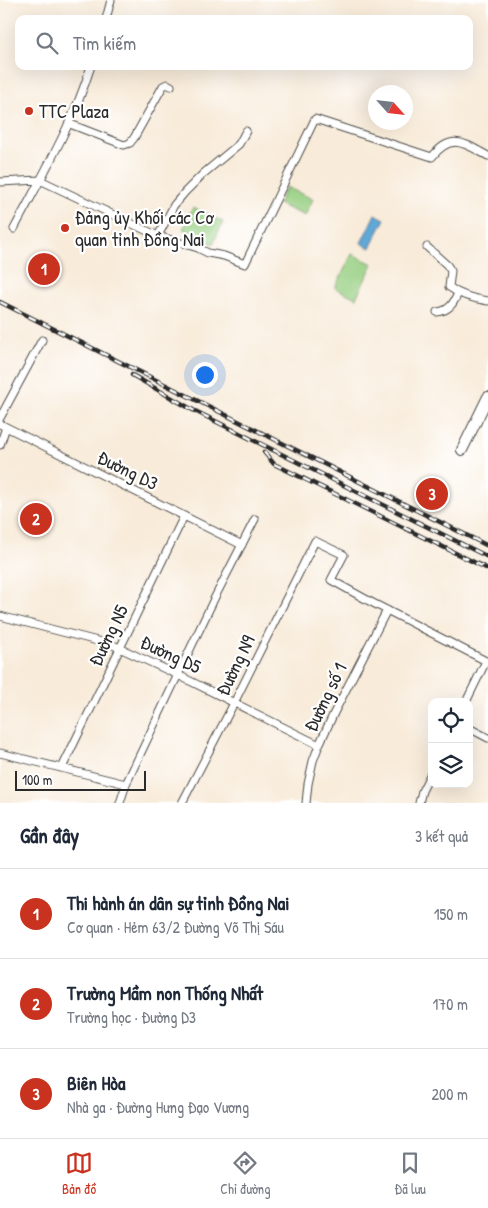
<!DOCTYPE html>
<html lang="vi">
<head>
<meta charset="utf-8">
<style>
	body { margin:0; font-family:"Patrick Hand",sans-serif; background:#f6f6f7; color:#1f2937 }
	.controls { position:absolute; right:15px; bottom:15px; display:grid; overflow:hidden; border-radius:10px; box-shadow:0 5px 20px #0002 }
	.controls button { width:45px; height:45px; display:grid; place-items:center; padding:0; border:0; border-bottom:1px solid #e0e1e3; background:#fff; color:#1f2937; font:25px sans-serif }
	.compass { position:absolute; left:368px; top:85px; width:45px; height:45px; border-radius:50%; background:#fff; box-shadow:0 5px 20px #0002; rotate:117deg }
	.scale { position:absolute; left:15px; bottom:12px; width:131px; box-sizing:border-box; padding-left:5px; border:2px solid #2b2b2b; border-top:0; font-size:14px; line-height:18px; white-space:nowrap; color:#2b2b2b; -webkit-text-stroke:4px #fff; paint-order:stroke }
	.you { position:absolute; left:204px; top:374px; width:18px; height:18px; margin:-12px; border:4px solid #fff; border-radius:50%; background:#1a73e8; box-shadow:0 0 0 8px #1a73e833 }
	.badge { display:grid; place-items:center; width:32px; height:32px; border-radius:50%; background:#c8321e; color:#fff; font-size:16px; font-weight:700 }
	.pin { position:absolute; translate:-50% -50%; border:2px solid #fff; box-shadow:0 1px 5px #0006 }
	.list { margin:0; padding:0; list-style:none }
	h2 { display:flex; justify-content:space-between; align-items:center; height:65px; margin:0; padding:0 20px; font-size:21px }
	h2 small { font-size:16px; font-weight:400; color:#747a83 }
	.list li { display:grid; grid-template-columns:32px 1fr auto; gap:15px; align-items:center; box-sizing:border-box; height:90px; padding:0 20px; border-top:1px solid #e0e1e3 }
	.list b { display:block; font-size:19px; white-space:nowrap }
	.list p { margin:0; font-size:16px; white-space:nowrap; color:#747a83 }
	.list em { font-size:16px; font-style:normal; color:#747a83 }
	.icon { flex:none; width:28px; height:28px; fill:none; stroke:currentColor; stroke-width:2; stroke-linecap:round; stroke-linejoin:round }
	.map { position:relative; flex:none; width:488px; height:803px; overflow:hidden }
	.search { position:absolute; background:#fff; box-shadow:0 5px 20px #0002; left:15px; right:15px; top:15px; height:55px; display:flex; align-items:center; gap:12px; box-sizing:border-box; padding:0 18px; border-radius:10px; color:#747a83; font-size:19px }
	.sheet { height:335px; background:#fff }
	nav { display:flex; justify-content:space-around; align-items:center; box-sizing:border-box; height:70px; border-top:1px solid #e0e1e3; background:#fff; font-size:14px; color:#747a83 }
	nav a { display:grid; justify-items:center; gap:2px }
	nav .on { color:#c8321e }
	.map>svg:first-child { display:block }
</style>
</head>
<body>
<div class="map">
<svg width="488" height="803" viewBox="0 0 488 803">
	<rect width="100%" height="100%" fill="#fff"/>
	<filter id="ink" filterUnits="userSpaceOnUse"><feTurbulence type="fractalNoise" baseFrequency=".02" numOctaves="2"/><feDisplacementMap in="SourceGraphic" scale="10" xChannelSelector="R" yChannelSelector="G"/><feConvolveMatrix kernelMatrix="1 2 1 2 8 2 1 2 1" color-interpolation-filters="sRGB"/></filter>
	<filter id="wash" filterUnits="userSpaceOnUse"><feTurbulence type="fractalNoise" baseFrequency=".0096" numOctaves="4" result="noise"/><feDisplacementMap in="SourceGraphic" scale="20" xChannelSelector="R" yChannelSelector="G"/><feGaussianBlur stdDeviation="1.12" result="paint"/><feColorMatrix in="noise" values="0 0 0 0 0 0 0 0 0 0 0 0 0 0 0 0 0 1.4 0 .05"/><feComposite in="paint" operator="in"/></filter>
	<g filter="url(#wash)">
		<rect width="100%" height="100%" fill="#f8ebd9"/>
		<path fill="#96cf81" stroke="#607d56" d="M 286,187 L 313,199 L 305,216 L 278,204 Z
			M 193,207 L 223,222 L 213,244 L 183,229 Z
			M 352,254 L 373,264 L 356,298 L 335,288 Z"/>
		<path fill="#61a8d7" stroke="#466a81" d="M 375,214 L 385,219 L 370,248 L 361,243 Z"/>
	</g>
	<g filter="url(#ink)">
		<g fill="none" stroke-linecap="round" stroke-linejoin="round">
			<g stroke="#4a4845" stroke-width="9">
				<path id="minor" d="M 106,19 L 111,0
					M 70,124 L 124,145 L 130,143 L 134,138 L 163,86 L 167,84 L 171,86
					M 0,182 L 40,180 L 158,236 L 198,248 L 208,253 L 224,256 L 245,264 L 315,119 L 432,157 C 452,132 465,144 488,156
					M 14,229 C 42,176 73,124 91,66
					M 158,236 L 174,205 L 185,192 L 203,174 L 239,144 L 246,131
					M 427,247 L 447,265 L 451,271 L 449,287 C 461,296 474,299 488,301
					M 437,312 C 449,311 454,303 458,293
					M 0,418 L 42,340
					M 0,424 L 242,545
					M 0,445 L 6,427
					M 0,616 L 113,645 L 178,675 L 319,745
					M 466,702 L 486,661
					M 469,728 L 488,738
					M 0,753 L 126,784
					M 62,768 L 184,516
					M 120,803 L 126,784 L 214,599 L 255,519
					M 182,803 L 234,703 L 315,541 L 344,555 L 331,580 L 371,602 L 488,662
					M 306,803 L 308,784 L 313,761 L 319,745 L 334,713 L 387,610
					M 419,803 L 422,791 L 432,771"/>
			</g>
			<g stroke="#4a4845" stroke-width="12">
				<path id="secondary" d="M 462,450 L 488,397"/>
			</g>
			<use href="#minor" stroke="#fff" stroke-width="7"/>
			<use href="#secondary" stroke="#fff" stroke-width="10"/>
			<g stroke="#2b2b2b" stroke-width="4.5">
				<path id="rail" d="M 0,302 L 488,546
					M 132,375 L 193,410 L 488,557
					M 264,452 L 274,464 L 488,569"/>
			</g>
			<use href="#rail" stroke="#fff" stroke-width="2.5" stroke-dasharray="8" stroke-linecap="butt"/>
		</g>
	</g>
	<g fill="#c8321e" stroke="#fff" stroke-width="2">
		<circle cx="29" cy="111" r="5"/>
		<circle cx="65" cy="228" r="5"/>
	</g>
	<g text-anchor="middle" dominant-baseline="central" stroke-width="4.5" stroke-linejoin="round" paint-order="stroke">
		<g font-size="19" fill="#2b2b2b" stroke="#fff" text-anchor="start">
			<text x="39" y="111">TTC Plaza</text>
			<text x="75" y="217">Đảng ủy Khối các Cơ<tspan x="75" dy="22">quan tỉnh Đồng Nai</tspan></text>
		</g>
		<g font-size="19" fill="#2b2b2b" stroke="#fff">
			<text transform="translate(128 470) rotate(26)">Đường D3</text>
			<text transform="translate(108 635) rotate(-64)">Đường N5</text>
			<text transform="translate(171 654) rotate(25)">Đường D5</text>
			<text transform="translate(235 665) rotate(-64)">Đường N9</text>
			<text transform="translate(325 697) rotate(-64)">Đường số 1</text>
		</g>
	</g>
</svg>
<div class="controls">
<button><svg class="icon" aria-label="locate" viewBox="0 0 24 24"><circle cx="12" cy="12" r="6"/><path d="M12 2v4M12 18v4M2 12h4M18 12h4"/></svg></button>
<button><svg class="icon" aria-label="layers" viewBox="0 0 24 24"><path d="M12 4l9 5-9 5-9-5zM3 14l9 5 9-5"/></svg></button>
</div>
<svg class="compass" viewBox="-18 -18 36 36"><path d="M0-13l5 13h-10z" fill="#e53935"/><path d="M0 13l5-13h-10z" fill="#747a83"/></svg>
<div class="scale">100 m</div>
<div class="you"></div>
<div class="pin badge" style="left:44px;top:269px">1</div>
<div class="pin badge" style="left:36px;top:519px">2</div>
<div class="pin badge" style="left:432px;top:494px">3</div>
<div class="search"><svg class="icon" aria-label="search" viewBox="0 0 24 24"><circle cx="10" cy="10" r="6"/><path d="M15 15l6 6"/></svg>Tìm kiếm</div>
</div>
<section class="sheet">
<h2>Gần đây<small>3 kết quả</small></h2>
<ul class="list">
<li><span class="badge">1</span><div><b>Thi hành án dân sự tỉnh Đồng Nai</b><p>Cơ quan · Hẻm 63/2 Đường Võ Thị Sáu</p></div><em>150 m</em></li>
<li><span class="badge">2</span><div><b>Trường Mầm non Thống Nhất</b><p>Trường học · Đường D3</p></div><em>170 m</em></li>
<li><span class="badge">3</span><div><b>Biên Hòa</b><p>Nhà ga · Đường Hưng Đạo Vương</p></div><em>200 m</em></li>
</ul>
</section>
<nav>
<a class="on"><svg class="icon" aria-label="map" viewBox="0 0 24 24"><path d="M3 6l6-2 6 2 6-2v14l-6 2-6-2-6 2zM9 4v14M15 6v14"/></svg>Bản đồ</a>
<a><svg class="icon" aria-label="directions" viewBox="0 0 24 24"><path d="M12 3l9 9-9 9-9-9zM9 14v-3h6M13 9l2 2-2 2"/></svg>Chỉ đường</a>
<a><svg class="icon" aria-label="saved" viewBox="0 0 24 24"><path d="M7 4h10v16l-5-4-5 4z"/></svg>Đã lưu</a>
</nav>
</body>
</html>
